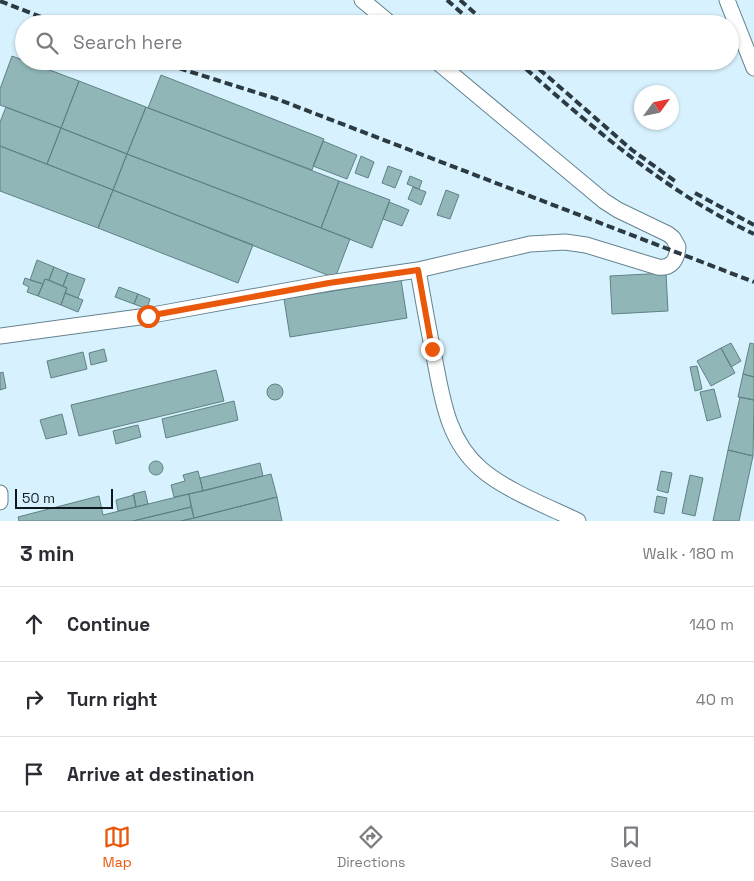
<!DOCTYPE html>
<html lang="en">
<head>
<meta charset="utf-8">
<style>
	body { margin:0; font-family:"Space Grotesk",sans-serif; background:#f2f2f3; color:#2b2b33 }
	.compass { position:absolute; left:634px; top:85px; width:45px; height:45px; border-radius:50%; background:#fff; box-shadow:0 1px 4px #0004; rotate:57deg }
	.scale { position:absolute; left:15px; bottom:12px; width:98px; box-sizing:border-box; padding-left:5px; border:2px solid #0c181d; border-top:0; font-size:14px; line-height:18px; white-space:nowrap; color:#0c181d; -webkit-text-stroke:4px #d7f2fe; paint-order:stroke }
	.stop { position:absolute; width:15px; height:15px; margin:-11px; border:4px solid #ea580c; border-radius:50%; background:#fff }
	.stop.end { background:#ea580c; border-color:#fff; box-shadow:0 1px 5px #0008 }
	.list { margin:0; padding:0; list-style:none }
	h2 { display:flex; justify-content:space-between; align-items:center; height:65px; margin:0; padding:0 20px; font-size:21px }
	h2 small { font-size:16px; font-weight:400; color:#7c7c81 }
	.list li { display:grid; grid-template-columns:32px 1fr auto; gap:15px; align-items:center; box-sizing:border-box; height:75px; padding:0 20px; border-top:1px solid #e1e1e2 }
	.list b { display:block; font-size:19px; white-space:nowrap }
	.list em { font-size:16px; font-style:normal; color:#7c7c81 }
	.icon { flex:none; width:28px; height:28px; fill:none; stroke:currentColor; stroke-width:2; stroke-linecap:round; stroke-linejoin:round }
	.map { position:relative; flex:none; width:754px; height:521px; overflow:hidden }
	.search { position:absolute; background:#fff; box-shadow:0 1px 4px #0004; left:15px; right:15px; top:15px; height:55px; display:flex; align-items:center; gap:12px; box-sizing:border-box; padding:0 18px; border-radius:28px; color:#7c7c81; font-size:19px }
	.sheet { height:290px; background:#fff }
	nav { display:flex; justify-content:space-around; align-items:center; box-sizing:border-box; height:70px; border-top:1px solid #e1e1e2; background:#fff; font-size:14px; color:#7c7c81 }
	nav a { display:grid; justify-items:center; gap:2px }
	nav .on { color:#ea580c }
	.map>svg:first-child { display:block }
</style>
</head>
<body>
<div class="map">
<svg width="754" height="521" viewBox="0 0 754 521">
	<rect width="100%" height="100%" fill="#d7f2fe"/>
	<path fill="#91b6b8" stroke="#5e8284" d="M 12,56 L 79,81 L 61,128 L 0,105 L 0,89 Z
		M 161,75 L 324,139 L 312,170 L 148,108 Z
		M 79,81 L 146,107 L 127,154 L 61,128 Z
		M 6,107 L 61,128 L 47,164 L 0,146 L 0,122 Z
		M 146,107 L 339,181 L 321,228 L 127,154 Z
		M 61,128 L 127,154 L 113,190 L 47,164 Z
		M 323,141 L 357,155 L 347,179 L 313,166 Z
		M 0,146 L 113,190 L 98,228 L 0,191 Z
		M 127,154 L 350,239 L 335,278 L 113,190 Z
		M 361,156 L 374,162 L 368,178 L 355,173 Z
		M 388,166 L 402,171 L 395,188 L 382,183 Z
		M 410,176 L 422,181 L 419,189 L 407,184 Z
		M 339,181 L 390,200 L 372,248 L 321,228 Z
		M 413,187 L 426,192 L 421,205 L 408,199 Z
		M 113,190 L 253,245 L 238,283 L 98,228 Z
		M 446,190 L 459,195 L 450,219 L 437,215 Z
		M 389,202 L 409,210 L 402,226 L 383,219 Z
		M 37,260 L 54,267 L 49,280 L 45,279 L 43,284 L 30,280 Z
		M 54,267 L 68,273 L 63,286 L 49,280 Z
		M 68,273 L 85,279 L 78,298 L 65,293 L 67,288 L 63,286 Z
		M 666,273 L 668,311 L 612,314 L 610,276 Z
		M 25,278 L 43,284 L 38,296 L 27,292 L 29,287 L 23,284 Z
		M 45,279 L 67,288 L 61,305 L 38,296 Z
		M 401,280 L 407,318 L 290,337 L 284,299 Z
		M 119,287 L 138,294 L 134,304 L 115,297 Z
		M 65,293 L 83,300 L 78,312 L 61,305 Z
		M 138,294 L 150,299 L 147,309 L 134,304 Z
		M 731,343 L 741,361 L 731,367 L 721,348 Z
		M 750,343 L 754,344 L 754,377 L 743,374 Z
		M 721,348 L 735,373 L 711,386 L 697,361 Z
		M 104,349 L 107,361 L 91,365 L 89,353 Z
		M 83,352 L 87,369 L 51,378 L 47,361 Z
		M 697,366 L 702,389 L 695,391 L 690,367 Z
		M 216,370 L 224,401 L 79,436 L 71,405 Z
		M 3,372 L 6,388 L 0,390 L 0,373 Z
		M 743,374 L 754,377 L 754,400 L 738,397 Z
		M267 392a8 8 0 1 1 16 0a8 8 0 1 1-16 0Z
		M 714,389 L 721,417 L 707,421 L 700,392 Z
		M 740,397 L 754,400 L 753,456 L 728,450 Z
		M 234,401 L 238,420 L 166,438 L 162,419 Z
		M 62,414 L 67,434 L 46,439 L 40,420 Z
		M 138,425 L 141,437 L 116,444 L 113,431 Z
		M 728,450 L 753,456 L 739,521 L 713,521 Z
		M149 468a7 7 0 1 1 14 0a7 7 0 1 1-14 0Z
		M 260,463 L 263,476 L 203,491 L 200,478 Z
		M 198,471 L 203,491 L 174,497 L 171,485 L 185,481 L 183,475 Z
		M 661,471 L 672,473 L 668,493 L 657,490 Z
		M 271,474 L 277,497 L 194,518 L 189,494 Z
		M 690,475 L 703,478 L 695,516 L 682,513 Z
		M 145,491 L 148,504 L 136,507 L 133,494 Z
		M 189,494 L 191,507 L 133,521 L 19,521 L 18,517 L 99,496 L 103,515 Z
		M 134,495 L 136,507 L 118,511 L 116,500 Z
		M 657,496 L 667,498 L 664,514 L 654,512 Z
		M 277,497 L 282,521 L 181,521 L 194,518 Z
		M 191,507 L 194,518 L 181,521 L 133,521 Z"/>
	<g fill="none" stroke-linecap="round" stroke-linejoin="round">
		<g stroke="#648390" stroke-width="17">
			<path id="minor" d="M 362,0 L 391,24
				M 727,0 L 754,68
				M 418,270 C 423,299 428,327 434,356 C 442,397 447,440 481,469 C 505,490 549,507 578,521
				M 0,336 L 147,316 L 329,283 L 418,270 L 530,244 L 565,242 L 586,245 L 658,267 C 672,269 677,259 678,247 L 673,238 L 668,234 L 618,210 L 604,201 L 436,61
				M 0,493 L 0,502"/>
		</g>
		<use href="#minor" stroke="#fff" stroke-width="15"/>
		<path stroke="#2c3a41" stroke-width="4" stroke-dasharray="8 4" stroke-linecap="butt" d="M 447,0 L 474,24
			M 460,0 L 487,24
			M 0,1 L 59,24
			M 156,61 L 277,99 L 754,282
			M 517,61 C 591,126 664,191 754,234
			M 530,61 L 632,150 L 675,181
			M 695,193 L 754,225"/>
	</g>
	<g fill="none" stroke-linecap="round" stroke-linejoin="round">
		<path stroke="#ea580c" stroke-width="6" d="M 148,316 L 329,283 L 418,270 L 432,349"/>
	</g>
</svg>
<svg class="compass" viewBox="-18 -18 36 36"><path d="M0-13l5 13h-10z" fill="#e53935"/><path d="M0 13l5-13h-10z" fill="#7c7c81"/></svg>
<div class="scale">50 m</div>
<div class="stop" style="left:148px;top:316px"></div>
<div class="stop end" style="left:432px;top:349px"></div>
<div class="search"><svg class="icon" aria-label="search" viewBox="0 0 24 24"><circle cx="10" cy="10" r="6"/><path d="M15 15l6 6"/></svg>Search here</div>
</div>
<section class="sheet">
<h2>3 min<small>Walk · 180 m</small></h2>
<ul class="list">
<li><svg class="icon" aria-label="ahead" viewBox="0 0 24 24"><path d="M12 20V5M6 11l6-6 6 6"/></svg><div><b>Continue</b></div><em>140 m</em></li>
<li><svg class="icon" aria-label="right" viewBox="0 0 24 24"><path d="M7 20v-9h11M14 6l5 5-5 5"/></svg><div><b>Turn right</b></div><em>40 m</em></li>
<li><svg class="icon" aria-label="arrive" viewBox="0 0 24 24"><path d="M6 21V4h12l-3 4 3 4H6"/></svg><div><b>Arrive at destination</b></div></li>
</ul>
</section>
<nav>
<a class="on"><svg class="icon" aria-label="map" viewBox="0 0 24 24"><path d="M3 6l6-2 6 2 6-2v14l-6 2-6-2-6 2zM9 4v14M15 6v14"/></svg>Map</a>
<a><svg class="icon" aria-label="directions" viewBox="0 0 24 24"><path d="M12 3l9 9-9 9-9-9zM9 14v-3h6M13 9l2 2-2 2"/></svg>Directions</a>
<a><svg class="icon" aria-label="saved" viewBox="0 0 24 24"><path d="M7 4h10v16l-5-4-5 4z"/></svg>Saved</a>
</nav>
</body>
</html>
